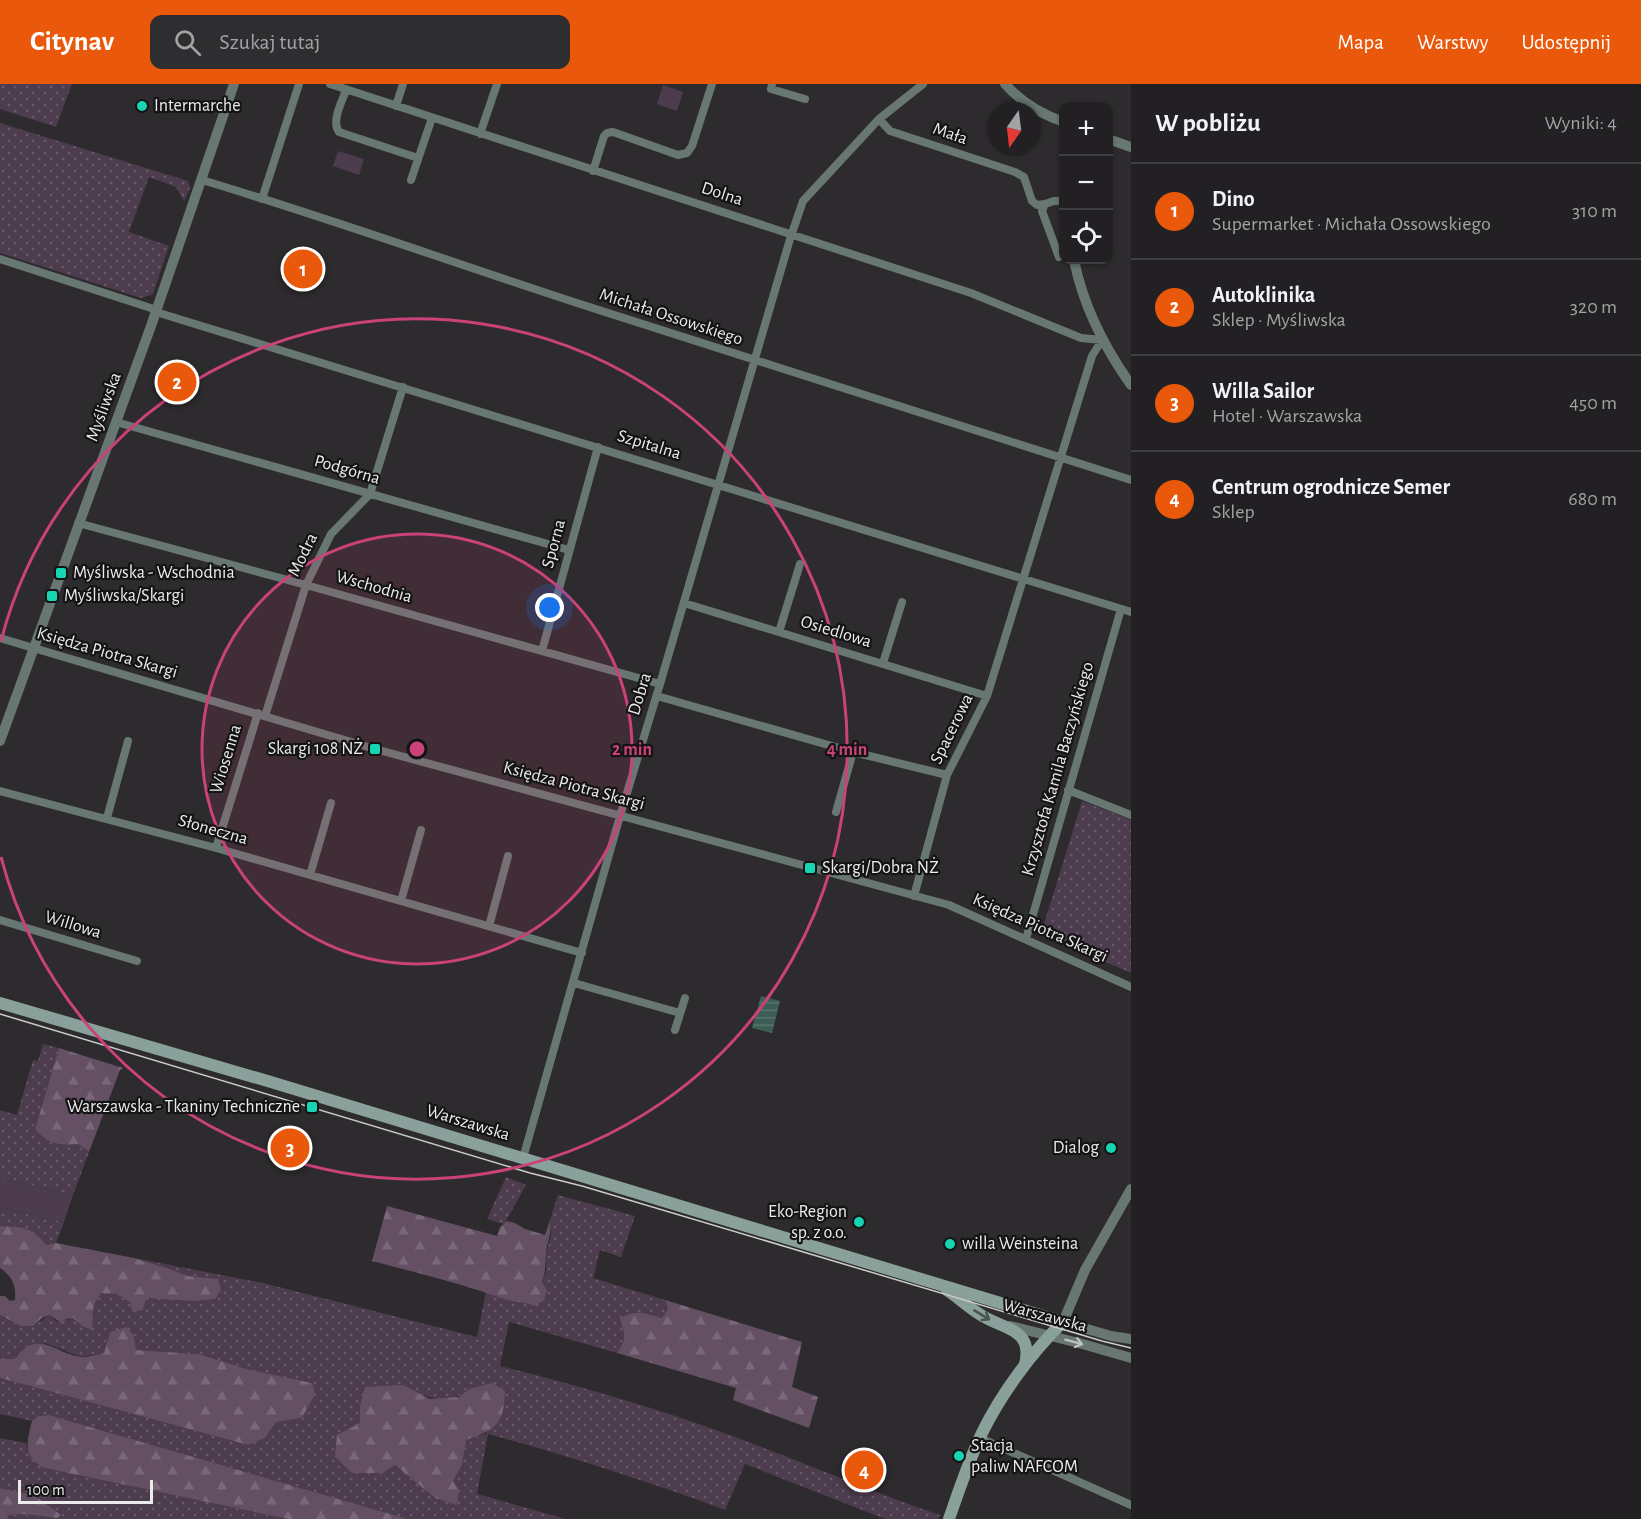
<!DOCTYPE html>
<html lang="pl">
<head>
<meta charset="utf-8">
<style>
	body { margin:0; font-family:"Alegreya Sans",sans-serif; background:#2e2d2f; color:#f1f3f6 }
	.controls { position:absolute; right:18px; top:18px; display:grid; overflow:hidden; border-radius:12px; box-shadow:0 2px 4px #0004 }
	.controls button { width:54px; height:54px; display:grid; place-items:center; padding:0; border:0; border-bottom:2px solid #3f3e40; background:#222022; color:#f1f3f6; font:30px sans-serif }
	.compass { position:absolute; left:987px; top:18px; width:54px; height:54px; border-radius:50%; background:#222022; box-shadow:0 2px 4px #0004; rotate:194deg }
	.scale { position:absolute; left:18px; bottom:15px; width:135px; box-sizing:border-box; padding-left:6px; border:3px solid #ecebec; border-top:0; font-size:16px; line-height:21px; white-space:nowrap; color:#ecebec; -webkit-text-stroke:4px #151415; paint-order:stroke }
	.you { position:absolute; left:550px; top:524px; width:21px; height:21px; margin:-15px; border:4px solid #fff; border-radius:50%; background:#1a73e8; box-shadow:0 0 0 9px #1a73e833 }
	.badge { display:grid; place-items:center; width:39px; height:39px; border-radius:50%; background:#ea580c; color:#fff; font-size:20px; font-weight:700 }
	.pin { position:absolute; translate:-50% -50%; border:3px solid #fff; box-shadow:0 2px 6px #0006 }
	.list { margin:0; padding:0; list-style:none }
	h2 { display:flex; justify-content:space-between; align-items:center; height:78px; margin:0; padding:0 24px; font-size:26px }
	h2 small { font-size:20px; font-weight:400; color:#a2a3a5 }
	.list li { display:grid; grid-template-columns:39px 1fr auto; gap:18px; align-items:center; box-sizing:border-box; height:96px; padding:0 24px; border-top:2px solid #3f3e40 }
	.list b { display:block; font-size:22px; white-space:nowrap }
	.list p { margin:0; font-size:20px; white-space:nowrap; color:#a2a3a5 }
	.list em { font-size:20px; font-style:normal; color:#a2a3a5 }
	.icon { flex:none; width:33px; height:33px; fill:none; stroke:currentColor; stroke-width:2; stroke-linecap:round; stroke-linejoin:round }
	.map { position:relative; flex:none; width:1131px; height:1435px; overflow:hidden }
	header { display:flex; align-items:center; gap:36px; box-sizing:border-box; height:84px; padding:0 30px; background:#ea580c; color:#fff }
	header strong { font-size:28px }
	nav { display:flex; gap:33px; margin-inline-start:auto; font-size:21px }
	.search { width:420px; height:54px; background:#2e2d2f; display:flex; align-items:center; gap:15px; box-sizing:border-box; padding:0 21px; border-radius:12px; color:#a2a3a5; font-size:22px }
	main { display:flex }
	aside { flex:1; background:#222022 }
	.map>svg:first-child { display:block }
</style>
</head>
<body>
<header>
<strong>Citynav</strong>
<div class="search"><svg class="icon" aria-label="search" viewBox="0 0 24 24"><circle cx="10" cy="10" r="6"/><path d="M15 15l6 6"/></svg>Szukaj tutaj</div>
<nav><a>Mapa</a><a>Warstwy</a><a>Udostępnij</a></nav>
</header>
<main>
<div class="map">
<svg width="1131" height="1435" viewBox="0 0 1131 1435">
	<defs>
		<pattern id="grass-dots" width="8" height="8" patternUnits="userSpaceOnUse" patternTransform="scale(1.5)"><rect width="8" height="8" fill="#4d3c4d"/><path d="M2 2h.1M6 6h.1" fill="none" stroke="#675867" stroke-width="1.8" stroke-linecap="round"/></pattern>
		<pattern id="forest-firs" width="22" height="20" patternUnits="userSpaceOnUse" patternTransform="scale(1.5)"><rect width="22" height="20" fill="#644f63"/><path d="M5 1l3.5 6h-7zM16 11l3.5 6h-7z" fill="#7a687a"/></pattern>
		<pattern id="water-rules" width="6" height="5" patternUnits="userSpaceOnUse" patternTransform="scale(1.5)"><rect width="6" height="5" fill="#3c5e55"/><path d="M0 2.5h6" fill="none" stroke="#58756e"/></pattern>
	</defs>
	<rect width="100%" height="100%" fill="#2d2b2d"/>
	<path fill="url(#grass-dots)" fill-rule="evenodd" d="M 0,0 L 72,0 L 56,43 L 0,25 Z
		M 0,39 L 188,97 L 190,104 L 184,117 L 176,103 L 149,93 L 129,148 L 169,162 L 153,210 L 141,214 L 0,169 Z
		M 1082,717 L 1131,736 L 1131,889 L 1041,850 Z
		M 43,960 L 59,964 L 35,1045 C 47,1060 60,1062 78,1060 L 89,1068 L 73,1111 L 0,1094 L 0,1026 L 17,1031 L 33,976 L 38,977 Z
		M 506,1093 L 526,1101 L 504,1140 L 487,1135 Z
		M 558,1111 L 635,1132 L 621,1173 L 600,1166 L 593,1194 L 665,1216 L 669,1225 L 662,1234 L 647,1229 L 624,1247 L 624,1260 L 617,1269 L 509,1238 L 500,1282 C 577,1301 653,1323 727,1350 C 798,1376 868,1406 940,1431 L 938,1435 L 885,1435 L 745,1380 L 725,1426 C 647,1397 568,1372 488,1350 L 477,1410 L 566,1435 L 408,1435 L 49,1331 L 38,1332 L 32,1337 L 0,1330 L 0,1294 L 248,1361 L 265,1354 L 276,1338 L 302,1334 L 311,1299 L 247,1285 L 199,1270 L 136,1266 L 134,1252 L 110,1248 L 104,1269 L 81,1273 L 45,1259 L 15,1275 L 0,1275 L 0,1231 L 20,1242 L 33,1242 L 50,1231 L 57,1238 L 73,1234 L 82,1242 L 94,1233 L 94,1221 L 101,1209 L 116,1210 L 130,1218 L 132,1227 L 146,1214 L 167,1214 L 217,1195 L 188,1192 L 167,1184 L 134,1174 L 263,1199 L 477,1253 L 486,1207 L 511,1217 L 524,1217 L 534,1222 L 546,1188 L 546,1170 L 551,1151 L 550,1136 ZM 404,1301 C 428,1314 445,1323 469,1305 L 487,1349 L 466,1356 C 461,1387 458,1393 435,1414 L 395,1381 L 360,1339 L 360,1322 Z
		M 0,1124 L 64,1138 L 56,1159 L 46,1161 L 22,1143 L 0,1142 Z
		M 0,1354 L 26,1359 L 28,1366 L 44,1384 L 288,1435 L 7,1435 L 9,1431 L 24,1430 L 57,1434 L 34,1411 L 0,1404 Z"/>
	<path fill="url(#forest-firs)" d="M 59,964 L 123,984 L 120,986 L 89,1068 L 78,1060 C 60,1062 47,1060 35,1045 Z
		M 387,1122 L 497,1152 L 500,1143 L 507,1137 L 515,1139 L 525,1145 L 545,1151 L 550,1136 C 552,1152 547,1156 546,1170 C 545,1181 546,1188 542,1198 L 547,1207 L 543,1217 L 534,1222 C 525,1217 516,1219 507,1216 C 463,1200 418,1189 372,1177 Z
		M 0,1142 C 24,1143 31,1142 46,1161 L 56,1159 L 134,1174 L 167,1184 L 188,1192 L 218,1195 L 221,1206 L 215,1215 L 196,1217 L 146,1214 L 143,1226 L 132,1228 L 130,1218 L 116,1210 L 101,1209 L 94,1221 L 92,1246 L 82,1242 L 73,1234 L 66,1235 L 62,1240 L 50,1231 L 42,1234 L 33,1242 L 20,1242 L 0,1231 L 0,1212 L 5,1212 L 10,1217 L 15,1216 C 16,1201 13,1193 0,1184 Z
		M 665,1216 L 802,1258 L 792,1303 L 818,1313 L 809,1344 L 733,1316 L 736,1304 L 617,1269 C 627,1256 625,1250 620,1235 C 635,1225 645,1229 662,1234 L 668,1225 Z
		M 127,1243 L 134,1252 L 136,1266 L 199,1270 L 247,1285 L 312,1299 L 315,1310 L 302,1334 L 276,1338 L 265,1354 L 248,1361 L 0,1294 L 0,1275 L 15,1275 C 38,1244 53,1268 80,1273 C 87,1274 97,1270 104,1269 L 110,1248 Z
		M 492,1299 L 505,1307 C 504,1340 496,1346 466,1356 L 462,1381 L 453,1397 L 459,1407 L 457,1421 L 435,1414 L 395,1381 L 383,1389 L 352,1389 L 335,1373 L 337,1351 L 360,1339 L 360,1322 L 365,1303 L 404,1301 L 430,1315 L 458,1313 L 469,1305 Z
		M 49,1331 L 408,1435 L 288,1435 L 44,1384 C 22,1372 27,1357 32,1337 L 38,1332 Z
		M 0,1404 L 34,1411 L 61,1431 L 57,1434 L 24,1430 L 9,1431 L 7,1435 L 0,1435 Z"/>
	<path fill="#4d3c4d" d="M 663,1 L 683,8 L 677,27 L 657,20 Z
		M 338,67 L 364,75 L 359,91 L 333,82 Z
		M 0,1094 L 73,1111 L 64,1138 L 0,1124 Z"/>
	<path fill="url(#water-rules)" d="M 761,912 L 780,917 L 772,949 L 752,944 Z"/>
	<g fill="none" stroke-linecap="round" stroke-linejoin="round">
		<path stroke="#687772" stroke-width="8" d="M 330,0 L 971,209 L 1081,254 L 1102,256 L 1092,272 L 987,612 L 947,691 L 914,812
			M 772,0 L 771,5 L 805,15
			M 346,6 C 342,18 331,37 339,48 L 418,74
			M 396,22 L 403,0
			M 879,35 L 890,47 L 1015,88 L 1024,93 L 1032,117 L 1037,121 L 1045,120
			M 480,50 L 497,0
			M 593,87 L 604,52 L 607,49 L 613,48 L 678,71 L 687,69 L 692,62 L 712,0
			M 202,96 C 329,134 454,179 580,220 C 763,280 947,338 1131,396
			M 411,96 L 432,34
			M 262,115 L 299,0
			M 1059,173 L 1042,127 L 1045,120 L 1054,117 L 1064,117
			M 0,175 L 157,226
			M 156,228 L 1131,528
			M 116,338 L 569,466
			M 78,439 L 306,501 L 660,600
			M 684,519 L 987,612
			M 779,548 L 800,480
			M 0,554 L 375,665 L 949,821 L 1131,903
			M 542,567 L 598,363
			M 883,579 L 902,518
			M 657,612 L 853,668 L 947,691
			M 265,632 L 306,501 L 331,450 L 370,410 L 403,303
			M 1068,706 L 1131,731
			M 0,707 L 216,764 L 582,869
			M 836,728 L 853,668
			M 107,734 L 128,657
			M 216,764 L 258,629
			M 310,791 L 331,719
			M 401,817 L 421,746
			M 0,836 L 137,877
			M 489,842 L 508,772
			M 1026,855 L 1121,525
			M 574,899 L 680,929
			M 675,946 L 685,914
			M 523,1074 L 620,732 L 660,600 L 790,155 L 803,117 L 879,35 L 923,0
			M 980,1354 L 1131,1421"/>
		<path stroke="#687772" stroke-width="10" d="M 1005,0 C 1021,18 1041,30 1064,38
			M 1108,55 L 1131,63
			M 1074,176 C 1083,221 1104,263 1131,301
			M 0,657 L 151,242 L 234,0
			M 1131,1105 L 1085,1186 L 1063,1238 L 1111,1252 L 1131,1255
			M 1010,1242 L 1079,1259 L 1131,1274"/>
		<path stroke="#89a19a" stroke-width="12" d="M 0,919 L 271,998 L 1063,1238 C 1032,1268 1001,1310 982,1349 C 969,1376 959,1406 949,1435
			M 947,1206 C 959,1214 969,1224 981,1231 C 1002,1245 1034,1244 1025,1280"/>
		<path stroke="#cdcccd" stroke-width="1.5" d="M 0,930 L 530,1089 L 582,1102 L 1102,1257 L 1131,1264"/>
	</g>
	<defs><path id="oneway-shaft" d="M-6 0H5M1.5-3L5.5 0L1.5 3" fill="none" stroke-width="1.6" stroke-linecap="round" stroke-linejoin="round" transform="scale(1.5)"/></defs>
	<use stroke="#495351" href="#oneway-shaft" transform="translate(982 1231) rotate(31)"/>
	<use stroke="#bec2c1" href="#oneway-shaft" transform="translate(1074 1258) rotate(15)"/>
	<circle cx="417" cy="665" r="215" fill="#ca4278" fill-opacity=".12"/>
	<g fill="none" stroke="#ca4278" stroke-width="3">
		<circle cx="417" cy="665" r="215"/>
		<path d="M1 557A430 430 0 1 1 1 773"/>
	</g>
	<g fill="#15d5b3" stroke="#151415" stroke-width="2">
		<circle cx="142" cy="22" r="6"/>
		<rect x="55" y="483" width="12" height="12" rx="3"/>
		<rect x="46" y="506" width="12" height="12" rx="3"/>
		<rect x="369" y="659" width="12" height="12" rx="3"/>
		<rect x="804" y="778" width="12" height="12" rx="3"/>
		<rect x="306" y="1017" width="12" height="12" rx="3"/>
		<circle cx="1111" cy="1064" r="6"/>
		<circle cx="859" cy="1138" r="6"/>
		<circle cx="950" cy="1160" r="6"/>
		<circle cx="959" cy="1372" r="6"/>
	</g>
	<g text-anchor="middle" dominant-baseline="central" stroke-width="4.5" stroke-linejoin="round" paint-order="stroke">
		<g font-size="18" fill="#ecebec" stroke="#151415" text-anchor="start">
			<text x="154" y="22">Intermarche</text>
			<text x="73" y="489">Myśliwska - Wschodnia</text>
			<text x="64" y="512">Myśliwska/Skargi</text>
			<text x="363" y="665" text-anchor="end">Skargi 108 NŻ</text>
			<text x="822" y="784">Skargi/Dobra NŻ</text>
			<text x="300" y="1023" text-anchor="end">Warszawska - Tkaniny Techniczne</text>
			<text x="1099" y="1064" text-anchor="end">Dialog</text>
			<text x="847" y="1128" text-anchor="end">Eko-Region<tspan x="847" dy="21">sp. z o.o.</tspan></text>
			<text x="962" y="1160">willa Weinsteina</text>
			<text x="971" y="1362">Stacja<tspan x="971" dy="21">paliw NAFCOM</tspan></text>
		</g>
		<g font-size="18" fill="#ecebec" stroke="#151415">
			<text transform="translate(950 50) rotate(19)">Mała</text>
			<text transform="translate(722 110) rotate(18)">Dolna</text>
			<text transform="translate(671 233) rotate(18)">Michała Ossowskiego</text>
			<text transform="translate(104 323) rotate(-70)">Myśliwska</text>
			<text transform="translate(649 361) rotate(17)">Szpitalna</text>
			<text transform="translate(347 386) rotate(16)">Podgórna</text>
			<text transform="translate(554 460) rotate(-75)">Sporna</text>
			<text transform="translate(303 471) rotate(-64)">Modra</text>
			<text transform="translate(374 503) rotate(16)">Wschodnia</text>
			<text transform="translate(836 548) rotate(17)">Osiedlowa</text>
			<text transform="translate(107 569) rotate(16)">Księdza Piotra Skargi</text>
			<text transform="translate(640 610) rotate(-73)">Dobra</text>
			<text transform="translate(952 645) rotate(-64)">Spacerowa</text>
			<text transform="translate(226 675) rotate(-73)">Wiosenna</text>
			<text transform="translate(1058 685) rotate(-74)">Krzysztofa Kamila Baczyńskiego</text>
			<text transform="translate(574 702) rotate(15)">Księdza Piotra Skargi</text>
			<text transform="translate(213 746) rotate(16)">Słoneczna</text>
			<text transform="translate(73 841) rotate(17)">Willowa</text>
			<text transform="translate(1040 844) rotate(24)">Księdza Piotra Skargi</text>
			<text transform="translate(468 1039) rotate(17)">Warszawska</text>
			<text transform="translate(1045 1232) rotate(15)">Warszawska</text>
		</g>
	</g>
	<circle cx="417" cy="665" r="9" fill="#ca4278" stroke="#151415" stroke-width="3"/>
	<g font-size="18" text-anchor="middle" font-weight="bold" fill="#ca4278" stroke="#151415" stroke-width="4.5" stroke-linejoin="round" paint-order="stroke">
		<text x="632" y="671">2 min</text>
		<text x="847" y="671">4 min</text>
	</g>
</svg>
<div class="controls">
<button>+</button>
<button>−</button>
<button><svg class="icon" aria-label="locate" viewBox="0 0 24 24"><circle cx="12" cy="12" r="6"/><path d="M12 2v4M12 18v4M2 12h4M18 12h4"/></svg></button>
</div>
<svg class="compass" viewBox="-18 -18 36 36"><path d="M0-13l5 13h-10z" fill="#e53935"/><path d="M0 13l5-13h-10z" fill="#a2a3a5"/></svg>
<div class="scale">100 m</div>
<div class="you"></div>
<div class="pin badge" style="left:303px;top:185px">1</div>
<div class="pin badge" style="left:177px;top:298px">2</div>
<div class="pin badge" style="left:290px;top:1064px">3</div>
<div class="pin badge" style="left:864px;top:1386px">4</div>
</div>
<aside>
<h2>W pobliżu<small>Wyniki: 4</small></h2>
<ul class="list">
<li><span class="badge">1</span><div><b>Dino</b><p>Supermarket · Michała Ossowskiego</p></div><em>310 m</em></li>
<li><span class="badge">2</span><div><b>Autoklinika</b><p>Sklep · Myśliwska</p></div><em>320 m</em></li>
<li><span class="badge">3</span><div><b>Willa Sailor</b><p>Hotel · Warszawska</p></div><em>450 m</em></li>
<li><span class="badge">4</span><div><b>Centrum ogrodnicze Semer</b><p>Sklep</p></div><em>680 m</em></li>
</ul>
</aside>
</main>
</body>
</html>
